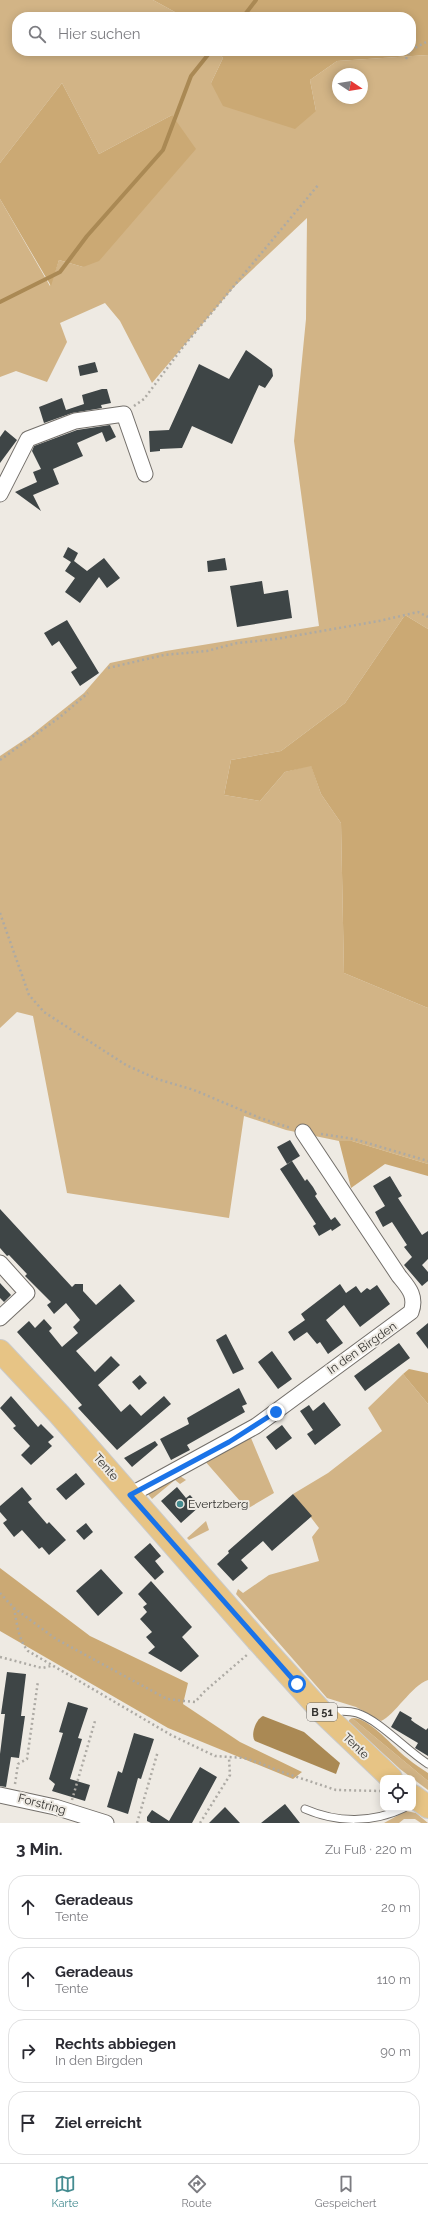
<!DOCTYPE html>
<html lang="de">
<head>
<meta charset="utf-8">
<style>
	body { margin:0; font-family:Raleway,sans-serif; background:#f2f2f3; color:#2b2b33 }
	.controls { position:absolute; right:12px; bottom:12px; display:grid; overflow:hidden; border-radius:8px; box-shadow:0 2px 10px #0003 }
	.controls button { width:36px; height:36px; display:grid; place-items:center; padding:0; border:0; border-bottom:1px solid #e1e1e2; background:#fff; color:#2b2b33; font:20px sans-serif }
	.compass { position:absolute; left:332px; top:68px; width:36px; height:36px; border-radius:50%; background:#fff; box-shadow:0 2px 10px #0003; rotate:102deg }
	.stop { position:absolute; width:12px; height:12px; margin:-9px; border:3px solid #1a73e8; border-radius:50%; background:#fff }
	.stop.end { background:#1a73e8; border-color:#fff; box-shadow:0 1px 4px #0008 }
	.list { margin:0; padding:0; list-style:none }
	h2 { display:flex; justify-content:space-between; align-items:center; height:52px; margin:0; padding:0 16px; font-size:17px }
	h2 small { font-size:13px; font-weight:400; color:#7c7c81 }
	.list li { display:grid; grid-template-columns:26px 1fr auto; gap:12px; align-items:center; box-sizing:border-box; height:64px; margin:0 8px 8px; padding:0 8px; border:1px solid #e1e1e2; border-radius:16px }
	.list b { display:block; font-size:15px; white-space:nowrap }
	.list p { margin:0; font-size:13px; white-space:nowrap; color:#7c7c81 }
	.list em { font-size:13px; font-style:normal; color:#7c7c81 }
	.icon { flex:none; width:22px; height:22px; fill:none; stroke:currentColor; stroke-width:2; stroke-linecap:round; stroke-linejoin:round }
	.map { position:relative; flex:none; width:428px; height:1823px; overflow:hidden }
	.search { position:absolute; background:#fff; box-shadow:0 2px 10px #0003; left:12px; right:12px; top:12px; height:44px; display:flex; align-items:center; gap:10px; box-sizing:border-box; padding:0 14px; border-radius:16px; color:#7c7c81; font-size:15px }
	.sheet { height:340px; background:#fff }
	nav { display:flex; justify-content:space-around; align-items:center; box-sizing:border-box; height:56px; border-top:1px solid #e1e1e2; background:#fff; font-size:11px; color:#7c7c81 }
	nav a { display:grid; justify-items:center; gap:2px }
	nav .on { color:#458c91 }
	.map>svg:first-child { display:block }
</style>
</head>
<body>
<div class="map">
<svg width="428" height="1823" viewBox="0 0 428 1823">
	<rect width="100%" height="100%" fill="#eeeae3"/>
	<path fill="#d2b486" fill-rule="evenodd" d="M 0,0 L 153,0 L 184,17 L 17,17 L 17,51 L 218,51 L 223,58 L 211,83 L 316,111 L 310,80 L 337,61 L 428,55 L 428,629 L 405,615 L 345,703 L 281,751 L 231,760 L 224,795 L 260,801 L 285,772 L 311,765 L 321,794 L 341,823 L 344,973 L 428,1008 L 428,1164 L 352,1141 L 339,1141 L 286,1130 L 244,1116 L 229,1218 L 67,1193 L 33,1016 L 17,1012 L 0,1028 L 0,756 L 30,736 L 84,693 L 110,663 L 166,651 L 319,626 L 294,441 L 306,319 L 307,218 L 234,287 L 152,383 L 120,321 L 105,303 L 60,323 L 67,342 L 47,382 L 16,371 L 0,377 L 0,199 L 50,286 L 59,260 L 83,267 L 172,115 L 99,154 L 62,83 L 0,163 ZM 338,74 L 362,74 L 362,98 L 338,98 Z
		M 403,1374 L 428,1404 L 428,1680 C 412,1685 394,1716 381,1721 L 356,1707 L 327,1698 L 236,1594 L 238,1589 L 243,1593 L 269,1575 L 319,1561 L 312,1537 L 319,1528 L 293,1494 L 328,1473 L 382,1431 L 368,1408 Z
		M 251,1438 L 274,1493 L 247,1509 L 204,1460 Z
		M 180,1476 L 186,1480 L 180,1484 L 175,1480 L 152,1499 L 147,1493 Z
		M 206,1521 L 209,1530 L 189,1540 L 187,1538 Z
		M 352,1718 L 428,1781 L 428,1790 L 400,1769 L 349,1722 L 349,1720 Z
		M 406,1811 L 416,1813 L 428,1823 L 421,1823 L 415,1819 L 404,1819 L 399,1823 L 384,1823 Z"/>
	<path fill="#cba974" d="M 153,0 L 428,0 L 428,55 L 337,61 L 310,80 L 316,111 L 295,129 L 223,106 L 211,83 L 223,58 L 218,51 L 411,51 L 411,17 L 184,17 Z
		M 62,83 L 99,154 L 172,115 L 196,149 L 99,261 L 83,267 L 59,260 L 51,286 L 0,199 L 0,163 Z
		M 405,615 L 428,629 L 428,1008 L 344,973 L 341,823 L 321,794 L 311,766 L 285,772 L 260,801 L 224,795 L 231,760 L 281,751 L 345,703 Z
		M 339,1141 L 352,1141 L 428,1164 L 428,1176 L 385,1164 L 351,1188 Z
		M 409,1369 L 428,1373 L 428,1404 L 403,1374 Z
		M 0,1568 L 90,1636 L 188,1683 L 183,1704 L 240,1742 L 302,1772 L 293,1779 L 168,1728 L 0,1631 Z
		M 352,1718 C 369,1717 394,1748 407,1758 C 414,1764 421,1768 428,1773 L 428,1781 Z"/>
	<path fill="#aa8954" d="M 263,1716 L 304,1732 L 340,1763 L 336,1774 L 255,1741 C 250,1735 256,1719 263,1716 Z"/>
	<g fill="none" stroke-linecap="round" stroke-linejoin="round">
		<path stroke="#aa8954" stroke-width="4" d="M 243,17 L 256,0
			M 0,302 L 60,272 L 87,236 L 163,150 L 191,76 L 211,51"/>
	</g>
	<path fill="#3e4546" d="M 246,350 L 272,369 L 273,376 L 265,388 L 259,385 L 232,444 L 192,426 L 182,448 L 160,449 L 160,451 L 150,452 L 149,431 L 169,430 L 199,364 L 229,379 Z
		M 95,362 L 98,372 L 80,376 L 78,366 Z
		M 102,389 L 107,389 L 111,403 L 101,405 L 102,408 L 72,413 L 44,423 L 39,407 L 62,398 L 66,410 L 84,404 L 82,395 Z
		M 110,425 L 116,437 L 106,442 L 102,432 L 77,443 L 83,456 L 53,469 L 59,484 L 33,495 L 41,511 L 15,492 L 37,482 L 33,472 L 41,469 L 32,451 L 34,446 L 77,430 Z
		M 5,430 L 17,440 L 0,463 L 0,437 Z
		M 68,547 L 78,553 L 74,561 L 87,571 L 104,558 L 120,578 L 107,588 L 99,577 L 80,603 L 65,592 L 75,578 L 65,571 L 71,562 L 63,557 Z
		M 225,558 L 227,570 L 208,572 L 207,561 Z
		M 262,581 L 264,594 L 288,590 L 292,618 L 237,627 L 230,586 Z
		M 67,620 L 99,673 L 80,686 L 71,672 L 77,668 L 59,641 L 52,646 L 44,633 Z
		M 290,1140 L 300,1156 L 287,1164 L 277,1147 Z
		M 292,1161 L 305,1181 L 307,1179 L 313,1187 L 317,1194 L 315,1196 L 331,1220 L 335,1217 L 341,1225 L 332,1231 L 331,1229 L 319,1236 L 313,1226 L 316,1224 L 280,1169 Z
		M 390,1176 L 402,1196 L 398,1198 L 422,1235 L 428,1231 L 428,1259 L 422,1265 L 428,1272 L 428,1281 L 422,1286 L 404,1265 L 412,1257 L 404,1247 L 407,1245 L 392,1222 L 383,1227 L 375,1212 L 385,1206 L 373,1186 Z
		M 0,1209 L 72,1287 L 75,1284 L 83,1284 L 83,1291 L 96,1305 L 120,1284 L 135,1301 L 76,1351 L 95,1372 L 111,1356 L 120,1365 L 98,1385 L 121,1412 L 130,1404 L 141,1416 L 164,1396 L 171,1404 L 117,1450 L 78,1408 L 82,1405 L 17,1332 L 29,1321 L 35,1328 L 44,1319 L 52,1328 L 49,1331 L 62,1347 L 78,1333 L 73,1327 L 80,1320 L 66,1303 L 54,1314 L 47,1305 L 51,1302 L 25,1276 L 27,1274 L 9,1255 L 7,1256 L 0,1248 Z
		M 0,1283 L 11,1295 L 4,1302 L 0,1298 Z
		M 340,1284 L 346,1293 L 356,1286 L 361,1293 L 367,1288 L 370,1290 L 377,1285 L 390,1304 L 360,1327 L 344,1305 L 326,1320 L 343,1343 L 328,1354 L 320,1342 L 317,1344 L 307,1332 L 294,1341 L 288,1332 L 305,1320 L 301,1314 Z
		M 428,1323 L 428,1349 L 416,1333 Z
		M 226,1334 L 244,1369 L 233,1374 L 216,1340 Z
		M 399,1343 L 410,1358 L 365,1391 L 354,1376 Z
		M 272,1351 L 292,1379 L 278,1389 L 258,1362 Z
		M 140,1375 L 147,1383 L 139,1390 L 132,1382 Z
		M 239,1388 L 247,1404 L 242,1406 L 245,1412 L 187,1445 L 190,1450 L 171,1460 L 160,1439 L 189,1424 L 187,1418 Z
		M 11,1396 L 38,1427 L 41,1424 L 54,1437 L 48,1442 L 52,1446 L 31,1465 L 21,1455 L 30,1446 L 13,1428 L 16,1426 L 0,1408 Z
		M 324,1402 L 341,1425 L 315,1445 L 307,1434 L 313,1430 L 300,1411 L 309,1405 L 313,1411 Z
		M 282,1425 L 292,1438 L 276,1450 L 266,1437 Z
		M 155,1441 L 158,1445 L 132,1467 L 124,1458 Z
		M 76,1473 L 85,1484 L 66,1500 L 56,1489 Z
		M 22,1487 L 32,1499 L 28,1502 L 47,1524 L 49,1522 L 66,1540 L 49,1555 L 42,1547 L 39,1549 L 22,1530 L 14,1537 L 3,1523 L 7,1520 L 0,1512 L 0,1506 Z
		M 177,1487 L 186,1498 L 190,1495 L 200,1506 L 181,1523 L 161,1501 Z
		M 293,1494 L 312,1516 L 272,1551 L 263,1541 L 241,1560 L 248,1568 L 233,1581 L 217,1564 L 229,1553 L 228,1551 Z
		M 86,1523 L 93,1532 L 84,1540 L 76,1531 Z
		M 150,1543 L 161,1556 L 155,1561 L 164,1572 L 155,1580 L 134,1557 Z
		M 101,1569 L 123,1593 L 98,1616 L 76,1591 Z
		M 151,1581 L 192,1627 L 182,1637 L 199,1656 L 181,1672 L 148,1653 L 155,1647 L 146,1637 L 152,1632 L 140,1619 L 147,1612 L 143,1607 L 147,1604 L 138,1594 Z
		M 7,1672 L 26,1674 L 21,1716 L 25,1716 L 19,1758 L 11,1757 L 6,1787 L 0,1786 L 0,1754 L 5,1714 L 1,1714 Z
		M 68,1702 L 88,1708 L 78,1738 L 82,1739 L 70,1779 L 90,1785 L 85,1801 L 52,1791 L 55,1784 L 49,1779 L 63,1733 L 59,1732 Z
		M 400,1711 L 412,1718 L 411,1720 L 415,1723 L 426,1730 L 428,1728 L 428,1756 L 415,1748 L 418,1743 L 391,1727 Z
		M 134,1733 L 154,1739 L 141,1779 L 138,1778 L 128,1814 L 107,1807 L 118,1771 L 122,1773 Z
		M 200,1767 L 217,1777 L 192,1823 L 151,1823 L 147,1821 L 147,1817 L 152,1810 L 169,1821 Z
		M 285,1804 L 300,1823 L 261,1823 Z
		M 225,1807 L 240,1823 L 209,1823 Z"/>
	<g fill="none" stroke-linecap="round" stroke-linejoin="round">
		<g stroke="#736f6a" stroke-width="9">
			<path id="lane" d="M 329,1712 C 338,1711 348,1710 357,1713 C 379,1720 406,1750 428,1764
				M 305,1809 C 337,1823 373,1823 404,1808"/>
		</g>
		<g stroke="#736f6a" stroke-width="17">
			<path id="street" d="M 0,494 L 28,439 L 75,421 L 124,414 L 145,474
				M 0,1263 L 27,1293 L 0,1318
				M 130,1495 L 256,1426 L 411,1312 C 417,1296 408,1287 399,1276 L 303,1132
				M 0,1795 L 55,1807 L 106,1823"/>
		</g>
		<g stroke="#cacac9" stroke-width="24">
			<path id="primary" d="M 0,1351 L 59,1414 L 257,1640
				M 266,1650 L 322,1712 L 391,1778
				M 413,1796 L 428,1807"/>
		</g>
		<path stroke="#adaaa4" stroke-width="2.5" stroke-dasharray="2 3" stroke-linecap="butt" d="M 411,50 L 428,41
			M 406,59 L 410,51
			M 134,406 L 144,399 L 183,347 L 319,184
			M 108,668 L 164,655 L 207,651 L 237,643 L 276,639 L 379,621 L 418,612 L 428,617
			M 0,760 L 60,717 L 88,693
			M 0,913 L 29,995 L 44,1012 L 126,1065 L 157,1079 L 194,1090 L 260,1118 L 291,1128
			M 321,1134 L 354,1139 L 428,1161
			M 0,1593 L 14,1608 L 56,1639 L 167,1699 L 195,1702 L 205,1691 L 248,1654
			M 14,1608 C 17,1623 18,1639 28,1651 L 171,1735 L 215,1756 L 244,1758 L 257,1762 L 282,1772 L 336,1790 L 381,1791
			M 0,1657 L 42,1668 L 51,1666
			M 15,1784 L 18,1764 L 27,1759 L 38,1681
			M 72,1800 L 95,1721
			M 137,1823 L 158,1751
			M 200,1823 L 230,1775 L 229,1758"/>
		<use href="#lane" stroke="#fff" stroke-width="7"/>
		<use href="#street" stroke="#fff" stroke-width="15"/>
		<use href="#primary" stroke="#e7c485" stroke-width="22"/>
		<g stroke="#cacac9" stroke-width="24" stroke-linecap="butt">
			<path id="primary-bridge" d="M 257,1640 L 266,1650"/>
		</g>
		<use href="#primary-bridge" stroke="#e7c485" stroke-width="22"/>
	</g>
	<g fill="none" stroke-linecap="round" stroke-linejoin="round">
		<path stroke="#1a73e8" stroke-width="5" d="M 276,1412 L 229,1442 L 130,1495 L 297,1684"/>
	</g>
	<circle fill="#458c91" stroke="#eeeae3" stroke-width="1.5" cx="180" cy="1504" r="4"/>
	<g text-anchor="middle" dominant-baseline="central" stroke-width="4" stroke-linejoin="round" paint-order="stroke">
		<rect fill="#eeeae3" stroke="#6b6965" stroke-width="1" x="307" y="1703" width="30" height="18" rx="3"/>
		<g font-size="11" font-weight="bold" fill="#33322f">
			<text x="322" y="1712">B 51</text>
		</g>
		<g font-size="12" fill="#33322f" stroke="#eeeae3">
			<text transform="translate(362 1348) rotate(-35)">In den Birgden</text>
			<text transform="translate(106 1467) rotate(49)">Tente</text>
			<text transform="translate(356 1746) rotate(44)">Tente</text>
			<text transform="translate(42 1804) rotate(15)">Forstring</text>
		</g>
		<g font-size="12" fill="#33322f" stroke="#eeeae3" text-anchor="start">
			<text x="188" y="1504">Evertzberg</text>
		</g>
	</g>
</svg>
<div class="controls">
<button><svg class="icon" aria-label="locate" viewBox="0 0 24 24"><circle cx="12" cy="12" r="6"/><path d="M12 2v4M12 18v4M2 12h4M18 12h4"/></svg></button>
</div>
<svg class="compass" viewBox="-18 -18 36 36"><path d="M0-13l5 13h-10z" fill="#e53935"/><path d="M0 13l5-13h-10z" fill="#7c7c81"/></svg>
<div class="stop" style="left:297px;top:1684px"></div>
<div class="stop end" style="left:276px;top:1412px"></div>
<div class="search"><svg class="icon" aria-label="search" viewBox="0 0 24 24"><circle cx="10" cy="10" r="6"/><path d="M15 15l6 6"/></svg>Hier suchen</div>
</div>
<section class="sheet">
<h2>3 Min.<small>Zu Fuß · 220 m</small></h2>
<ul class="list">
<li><svg class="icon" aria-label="ahead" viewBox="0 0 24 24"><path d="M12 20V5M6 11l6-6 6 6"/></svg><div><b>Geradeaus</b><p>Tente</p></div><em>20 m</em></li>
<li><svg class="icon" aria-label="ahead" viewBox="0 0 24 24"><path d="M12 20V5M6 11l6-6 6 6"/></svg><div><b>Geradeaus</b><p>Tente</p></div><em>110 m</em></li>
<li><svg class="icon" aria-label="right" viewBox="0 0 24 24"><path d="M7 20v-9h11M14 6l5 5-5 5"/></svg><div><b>Rechts abbiegen</b><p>In den Birgden</p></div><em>90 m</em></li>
<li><svg class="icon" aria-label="arrive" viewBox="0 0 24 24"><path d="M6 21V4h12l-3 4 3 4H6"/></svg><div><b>Ziel erreicht</b></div></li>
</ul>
</section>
<nav>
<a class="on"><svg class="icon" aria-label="map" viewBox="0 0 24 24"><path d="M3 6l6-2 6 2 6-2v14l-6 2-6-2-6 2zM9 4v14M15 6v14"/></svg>Karte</a>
<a><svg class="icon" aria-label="directions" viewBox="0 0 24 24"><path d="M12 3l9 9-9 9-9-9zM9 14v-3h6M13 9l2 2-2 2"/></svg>Route</a>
<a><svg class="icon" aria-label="saved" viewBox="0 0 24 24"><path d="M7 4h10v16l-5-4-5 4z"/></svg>Gespeichert</a>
</nav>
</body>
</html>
